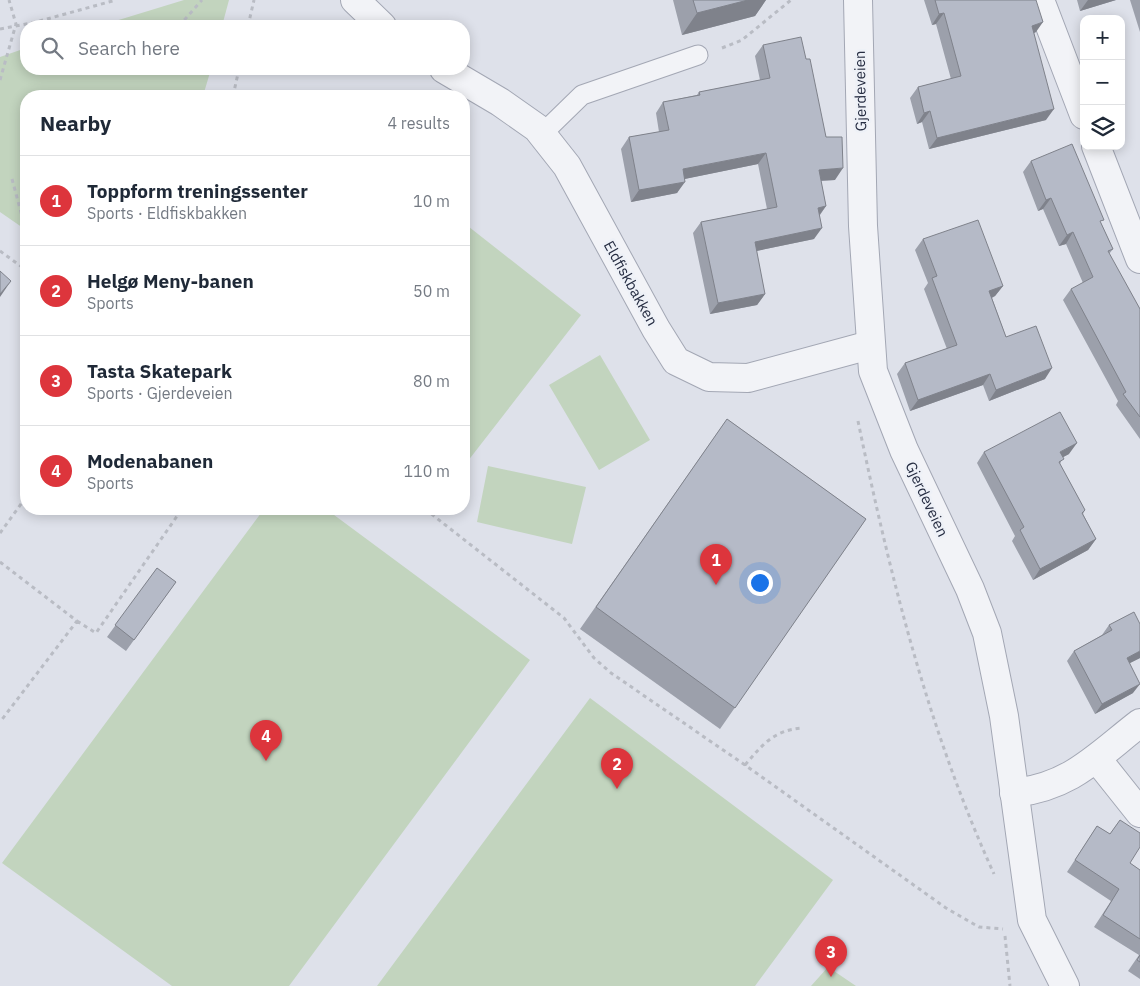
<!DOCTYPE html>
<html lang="en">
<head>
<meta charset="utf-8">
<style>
	body { margin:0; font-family:"IBM Plex Sans",sans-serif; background:#f6f6f7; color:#1f2937 }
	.controls { position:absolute; right:15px; top:15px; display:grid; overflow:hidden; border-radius:10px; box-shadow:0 2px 12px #0003 }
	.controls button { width:45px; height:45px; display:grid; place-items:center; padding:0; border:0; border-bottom:1px solid #e0e1e3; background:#fff; color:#1f2937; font:25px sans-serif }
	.you { position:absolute; left:759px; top:582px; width:18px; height:18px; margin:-12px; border:4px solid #fff; border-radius:50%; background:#1a73e8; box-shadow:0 0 0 8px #1a73e833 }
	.badge { display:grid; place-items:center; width:32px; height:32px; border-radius:50%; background:#dd353c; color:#fff; font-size:16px; font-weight:700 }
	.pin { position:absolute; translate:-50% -41px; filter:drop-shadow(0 1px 2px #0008) }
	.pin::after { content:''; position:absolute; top:26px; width:18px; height:15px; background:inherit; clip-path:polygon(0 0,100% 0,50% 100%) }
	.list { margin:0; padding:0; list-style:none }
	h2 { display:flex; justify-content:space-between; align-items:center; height:65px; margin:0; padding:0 20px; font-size:21px }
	h2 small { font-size:16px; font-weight:400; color:#747a83 }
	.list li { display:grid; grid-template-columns:32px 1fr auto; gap:15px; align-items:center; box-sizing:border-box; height:90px; padding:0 20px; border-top:1px solid #e0e1e3 }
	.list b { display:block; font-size:19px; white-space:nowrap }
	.list p { margin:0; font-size:16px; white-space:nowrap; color:#747a83 }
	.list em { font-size:16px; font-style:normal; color:#747a83 }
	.icon { flex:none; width:28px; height:28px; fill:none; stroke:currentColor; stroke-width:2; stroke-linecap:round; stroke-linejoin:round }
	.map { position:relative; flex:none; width:1140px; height:986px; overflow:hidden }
	.search { position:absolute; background:#fff; box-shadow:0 2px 12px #0003; left:20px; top:20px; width:450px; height:55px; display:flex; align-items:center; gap:12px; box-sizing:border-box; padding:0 18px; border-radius:20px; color:#747a83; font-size:19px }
	.panel { position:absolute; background:#fff; box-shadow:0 2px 12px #0003; left:20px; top:90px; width:450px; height:425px; border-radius:20px }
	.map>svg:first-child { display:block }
</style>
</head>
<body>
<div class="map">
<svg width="1140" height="986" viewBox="0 0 1140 986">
	<rect width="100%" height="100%" fill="#dee1ea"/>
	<path fill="#c2d4be" d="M 184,0 L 229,0 L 222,26 L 99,26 Z
		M 26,48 L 26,69 L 211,69 L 203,96 L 26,96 L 26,230 L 0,212 L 0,57 Z
		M 464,223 L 581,315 L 464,466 Z
		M 600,355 L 650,440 L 599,470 L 549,385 Z
		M 488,466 L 586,487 L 572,544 L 477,522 Z
		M 264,509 L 326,509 L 530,660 L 289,986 L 172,986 L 2,863 Z
		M 590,698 L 833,880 L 755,986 L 377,986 Z
		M 828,967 L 856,986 L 811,986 Z"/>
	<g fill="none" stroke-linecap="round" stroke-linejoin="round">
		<g stroke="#a3a7b4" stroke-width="21">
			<path id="service" d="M 542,134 L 582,95 L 698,55"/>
		</g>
		<g stroke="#a3a7b4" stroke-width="30">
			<path id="minor" d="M 355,0 L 382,26
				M 1040,0 L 1084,115
				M 444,69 L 500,102 L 537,128 L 567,166 L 656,329 L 676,361 L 709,377 L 748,378 L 870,345
				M 1096,146 L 1140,259
				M 1097,759 L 1140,813
				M 1014,793 C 1071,787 1097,756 1140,723"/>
		</g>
		<g stroke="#a3a7b4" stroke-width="30">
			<path id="tertiary" d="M 858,0 L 863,226 L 873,371 L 904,450 L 970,589 L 987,633 L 1004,716 L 1032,920 L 1065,986"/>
		</g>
		<path stroke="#b9bcc4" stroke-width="3" stroke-dasharray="4 4" stroke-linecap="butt" d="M 179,26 L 202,0
			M 248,26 L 254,0
			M 0,29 L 36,22 L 116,0
			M 722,48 L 742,40 L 791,0
			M 0,80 L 16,24 L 9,0
			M 233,96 L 239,69
			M 12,179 L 26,231
			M 0,251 L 26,270
			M 24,268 L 26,241
			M 858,421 C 890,576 928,729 994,874
			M 425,509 L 564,618 L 594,658 L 611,673 L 745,765 L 946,908 L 979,927 L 1003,929
			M 0,533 L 26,497
			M 0,562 L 77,621 L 0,722
			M 77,621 L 96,633 L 182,509
			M 745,765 C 762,745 774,730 802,728
			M 1005,936 L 1010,986"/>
		<use href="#service" stroke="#f2f3f7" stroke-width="19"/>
		<use href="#minor" stroke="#f2f3f7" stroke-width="28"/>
		<use href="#tertiary" stroke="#f2f3f7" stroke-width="28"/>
	</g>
	<path fill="#9ca0ab" d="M 673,0 L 766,0 L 755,16 L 682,35 Z
		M 924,0 L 1036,0 L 1036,32 L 1034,33 L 1046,120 L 929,149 L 922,122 L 917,124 L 910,98 L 918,87 L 951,79 L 936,24 L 932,25 Z
		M 1077,0 L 1116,0 L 1080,11 Z
		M 1130,0 L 1140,0 L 1140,32 Z
		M 763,45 L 806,59 L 826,137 L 835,180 L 821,181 L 826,206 L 820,215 L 814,239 L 756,251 L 765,294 L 757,305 L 710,314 L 693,233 L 701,222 L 767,209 L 758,164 L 684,179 L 677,193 L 631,202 L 621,149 L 629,137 L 659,132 L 656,113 L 663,102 L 697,95 L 699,92 L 760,80 L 755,56 Z
		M 1031,161 L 1101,223 L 1113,249 L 1109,254 L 1140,309 L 1140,439 L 1116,405 L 1118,401 L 1063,300 L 1071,289 L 1083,283 L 1066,244 L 1059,246 L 1043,209 L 1038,211 L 1023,172 Z
		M 923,239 L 1003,286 L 995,296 L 992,298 L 1006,337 L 1045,379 L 989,401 L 983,385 L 910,411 L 897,374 L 905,363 L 947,349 L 924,289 L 928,283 L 915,250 Z
		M 727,419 L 866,519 L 720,729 L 580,629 Z
		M 984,452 L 1069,454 L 1063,457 L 1060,464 L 1085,510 L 1083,514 L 1096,539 L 1088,550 L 1033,580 L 1012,541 L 1015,536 L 977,463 Z
		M 157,568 L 176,582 L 126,651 L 107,637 Z
		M 1109,625 L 1140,658 L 1130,663 L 1133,693 L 1095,714 L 1067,661 L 1074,651 L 1102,635 Z
		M 1120,820 L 1130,863 L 1140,870 L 1140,979 L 1128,971 L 1139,955 L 1094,927 L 1111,901 L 1067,872 L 1097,826 L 1110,834 Z"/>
	<path fill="#7f828b" d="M 748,0 L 766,0 L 755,16 L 682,35 L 697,13 Z
		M 1088,0 L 1116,0 L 1080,11 Z
		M 944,13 L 936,24 L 932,25 L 939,14 Z
		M 1043,22 L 1036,32 L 1025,37 L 1032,26 Z
		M 1054,109 L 1046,120 L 929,149 L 937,138 Z
		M 930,111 L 922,122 L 917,124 L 924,113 Z
		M 766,153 L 758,164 L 675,181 L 683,169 Z
		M 843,168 L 835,180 L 811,181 L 819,170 Z
		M 685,182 L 677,193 L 631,202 L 639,190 Z
		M 1051,198 L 1043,209 L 1038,211 L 1046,200 Z
		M 826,206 L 818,217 L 818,208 Z
		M 822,228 L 814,239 L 747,253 L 755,242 Z
		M 1073,232 L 1066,244 L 1059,246 L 1067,235 Z
		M 11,281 L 0,297 L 0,294 Z
		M 1003,286 L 995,296 L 982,302 L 989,291 Z
		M 765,294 L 757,305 L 710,314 L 718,303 Z
		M 1052,368 L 1045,379 L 989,401 L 996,390 Z
		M 990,374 L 983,385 L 910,411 L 918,400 Z
		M 1077,443 L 1069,454 L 1052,463 L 1060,452 Z
		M 1096,539 L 1088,550 L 1033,580 L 1040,569 Z
		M 1140,651 L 1140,658 L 1120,668 L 1127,658 Z
		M 1140,684 L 1133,693 L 1095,714 L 1102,704 Z"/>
	<path fill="#b5bac7" stroke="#7f828b" d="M 693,0 L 748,0 L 697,13 Z
		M 935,0 L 1036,0 L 1043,22 L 1032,26 L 1054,109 L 937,138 L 930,111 L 924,113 L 918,87 L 961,76 L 944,13 L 939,14 Z
		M 801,37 L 806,59 L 810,59 L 826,137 L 842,137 L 843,168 L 819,170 L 826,206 L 818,208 L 822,228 L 755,242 L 765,294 L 718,303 L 701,222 L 777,207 L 766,153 L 683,169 L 685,182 L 639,190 L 629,137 L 669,130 L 663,102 L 700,95 L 699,92 L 770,78 L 763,45 Z
		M 1072,144 L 1104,220 L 1100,221 L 1113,249 L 1108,251 L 1140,309 L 1140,417 L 1123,394 L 1126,392 L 1071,289 L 1093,277 L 1073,232 L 1067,235 L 1051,198 L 1046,200 L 1031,161 Z
		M 978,220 L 1003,286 L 989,291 L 1006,337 L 1036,326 L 1052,368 L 996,390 L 990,374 L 918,400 L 905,363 L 957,345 L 932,278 L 937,276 L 923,239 Z
		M 0,271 L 11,281 L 0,294 Z
		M 1060,412 L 1077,443 L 1060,452 L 1064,459 L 1059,462 L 1085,510 L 1082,513 L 1096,539 L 1040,569 L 1020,530 L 1024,527 L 984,452 Z
		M 727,419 L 866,519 L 735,708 L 596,607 Z
		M 157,568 L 176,582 L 134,640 L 115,625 Z
		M 1134,612 L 1140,624 L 1140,651 L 1127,658 L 1140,684 L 1102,704 L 1074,651 L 1112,630 L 1109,625 Z
		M 1120,820 L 1140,833 L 1140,847 L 1130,863 L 1140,870 L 1140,939 L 1103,915 L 1119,889 L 1075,860 L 1097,826 L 1110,834 Z
		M 1140,955 L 1140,962 L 1137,960 Z"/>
	<g text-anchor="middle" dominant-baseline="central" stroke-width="5" stroke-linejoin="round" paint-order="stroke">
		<g font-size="15" fill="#262d42" stroke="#eef1f7">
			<text transform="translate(860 91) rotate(-91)">Gjerdeveien</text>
			<text transform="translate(631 283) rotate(61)">Eldfiskbakken</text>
			<text transform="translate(927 499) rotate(65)">Gjerdeveien</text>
		</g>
	</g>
</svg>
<div class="controls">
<button>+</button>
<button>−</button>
<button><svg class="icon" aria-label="layers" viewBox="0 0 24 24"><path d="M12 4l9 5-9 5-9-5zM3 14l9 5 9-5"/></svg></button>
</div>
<div class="you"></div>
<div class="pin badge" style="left:716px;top:585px">1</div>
<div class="pin badge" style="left:617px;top:789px">2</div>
<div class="pin badge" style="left:831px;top:977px">3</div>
<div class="pin badge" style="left:266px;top:761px">4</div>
<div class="search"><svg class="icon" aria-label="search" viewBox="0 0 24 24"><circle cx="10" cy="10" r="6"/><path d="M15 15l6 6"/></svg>Search here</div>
<section class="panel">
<h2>Nearby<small>4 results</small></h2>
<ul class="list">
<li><span class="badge">1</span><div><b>Toppform treningssenter</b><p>Sports · Eldfiskbakken</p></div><em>10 m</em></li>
<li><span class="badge">2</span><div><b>Helgø Meny-banen</b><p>Sports</p></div><em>50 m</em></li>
<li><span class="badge">3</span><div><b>Tasta Skatepark</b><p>Sports · Gjerdeveien</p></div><em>80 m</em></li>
<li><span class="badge">4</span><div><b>Modenabanen</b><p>Sports</p></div><em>110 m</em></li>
</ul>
</section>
</div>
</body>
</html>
